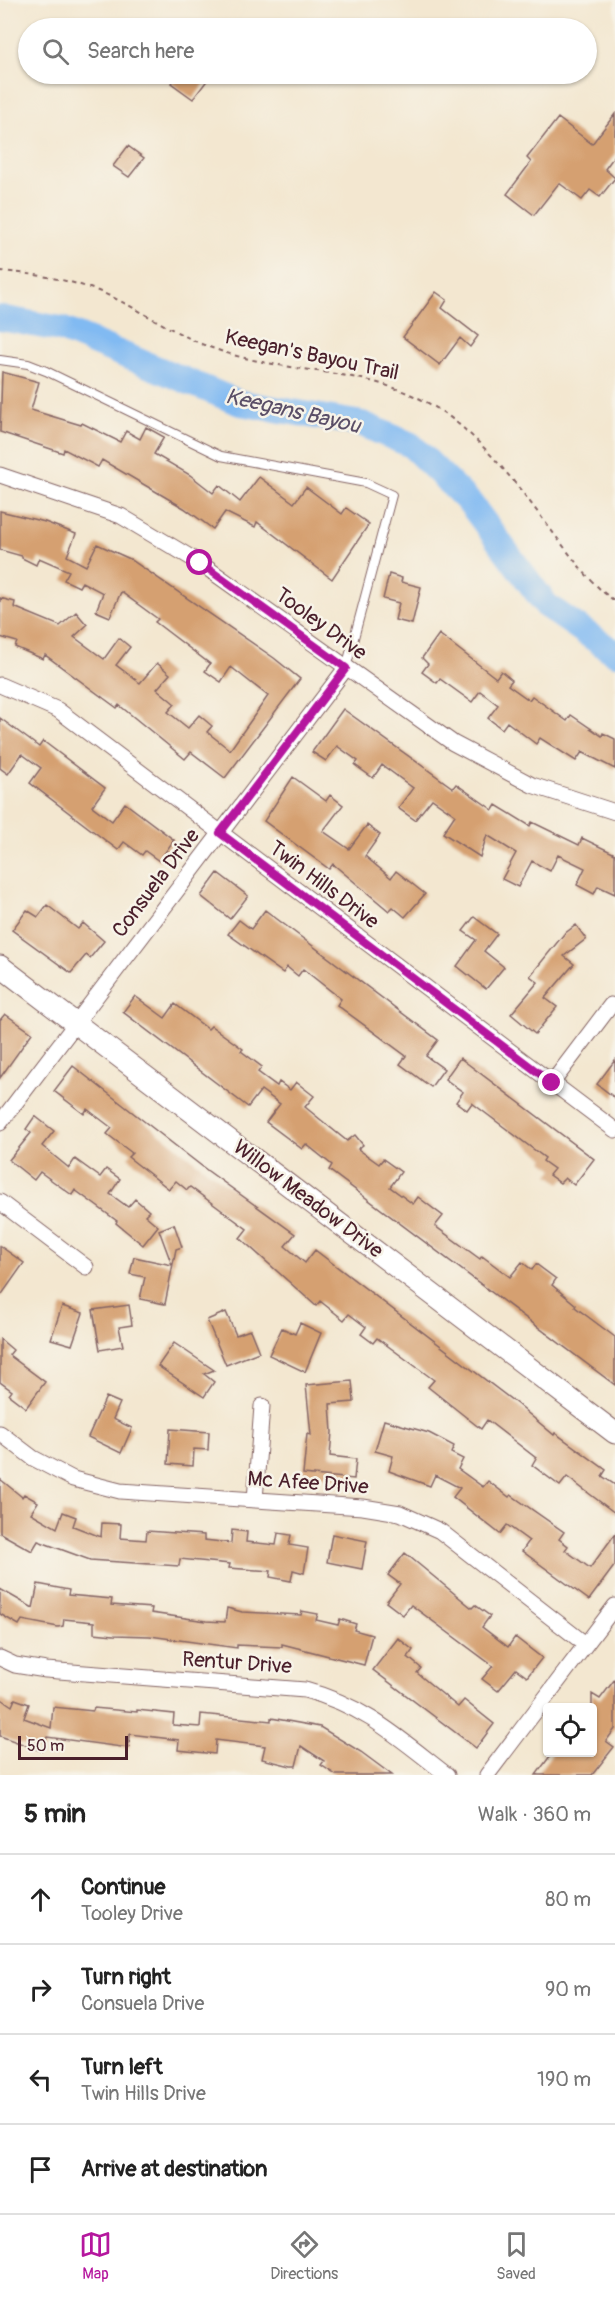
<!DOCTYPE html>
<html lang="en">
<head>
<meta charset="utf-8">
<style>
	body { margin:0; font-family:Pangolin,sans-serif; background:#f2f2f2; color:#222 }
	.controls { position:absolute; right:18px; bottom:18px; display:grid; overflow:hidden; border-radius:6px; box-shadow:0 2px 4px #0004 }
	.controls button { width:54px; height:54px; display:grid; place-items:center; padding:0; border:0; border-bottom:2px solid #e0e0e0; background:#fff; color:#222; font:30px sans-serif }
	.scale { position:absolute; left:18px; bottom:15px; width:110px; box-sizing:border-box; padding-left:6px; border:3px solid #4a1f2b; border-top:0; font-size:16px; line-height:21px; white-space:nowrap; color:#4a1f2b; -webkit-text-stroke:4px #f7f3e8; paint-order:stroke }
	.stop { position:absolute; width:18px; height:18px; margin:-14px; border:4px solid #b5179e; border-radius:50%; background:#fff }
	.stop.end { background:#b5179e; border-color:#fff; box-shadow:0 2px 6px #0008 }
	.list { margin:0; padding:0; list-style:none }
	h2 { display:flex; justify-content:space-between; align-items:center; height:78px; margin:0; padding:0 24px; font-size:26px }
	h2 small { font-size:20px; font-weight:400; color:#767676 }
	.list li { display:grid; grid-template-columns:39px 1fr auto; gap:18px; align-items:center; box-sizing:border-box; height:90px; padding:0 24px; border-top:2px solid #e0e0e0 }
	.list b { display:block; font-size:22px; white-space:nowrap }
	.list p { margin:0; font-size:20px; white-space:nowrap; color:#767676 }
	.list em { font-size:20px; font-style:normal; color:#767676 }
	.icon { flex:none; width:33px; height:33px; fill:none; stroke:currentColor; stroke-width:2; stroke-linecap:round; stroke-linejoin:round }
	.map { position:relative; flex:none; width:615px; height:1775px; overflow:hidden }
	.search { position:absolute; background:#fff; box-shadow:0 2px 4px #0004; left:18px; right:18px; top:18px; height:66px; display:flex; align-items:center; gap:15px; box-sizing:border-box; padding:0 21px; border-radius:33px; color:#767676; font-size:22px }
	.sheet { height:438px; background:#fff }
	nav { display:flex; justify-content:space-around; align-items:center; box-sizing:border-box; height:84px; border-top:2px solid #e0e0e0; background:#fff; font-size:16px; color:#767676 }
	nav a { display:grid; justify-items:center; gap:3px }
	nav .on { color:#b5179e }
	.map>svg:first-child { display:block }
</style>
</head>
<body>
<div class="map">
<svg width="615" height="1775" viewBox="0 0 615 1775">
	<rect width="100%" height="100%" fill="#f7f3e8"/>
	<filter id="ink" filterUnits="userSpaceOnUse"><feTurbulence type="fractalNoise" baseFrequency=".0167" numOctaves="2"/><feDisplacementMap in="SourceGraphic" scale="12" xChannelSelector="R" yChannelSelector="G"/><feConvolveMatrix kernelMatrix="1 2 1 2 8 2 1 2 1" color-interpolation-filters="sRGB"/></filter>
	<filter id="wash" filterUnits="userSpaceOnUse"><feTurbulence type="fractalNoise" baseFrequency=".008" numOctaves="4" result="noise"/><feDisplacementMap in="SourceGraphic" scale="24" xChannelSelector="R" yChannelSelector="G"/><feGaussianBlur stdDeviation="1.35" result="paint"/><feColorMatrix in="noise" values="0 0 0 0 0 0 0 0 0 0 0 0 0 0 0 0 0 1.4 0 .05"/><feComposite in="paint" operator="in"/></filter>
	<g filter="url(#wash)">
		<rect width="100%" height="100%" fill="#f3e7d0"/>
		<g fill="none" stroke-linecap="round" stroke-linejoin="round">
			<path stroke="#81baf2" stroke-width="26" d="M 0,318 L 61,329 L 240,403 L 362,424 L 411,445 L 470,503 L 547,606 L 615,653"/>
		</g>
		<g id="blocks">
			<path fill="#d5a071" d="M 178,74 L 212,74 L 193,99 L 171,83 Z
				M 615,114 L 615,155 L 605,169 L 615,178 L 600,197 L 590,190 L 582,200 L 559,183 L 534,215 L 507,194 L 531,162 L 527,158 L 558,118 L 592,144 Z
				M 128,146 L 144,158 L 129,177 L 113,166 Z
				M 436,292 L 447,300 L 442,308 L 478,336 L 470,347 L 460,338 L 440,365 L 403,337 Z
				M 2,372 L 39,382 L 31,410 L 81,425 L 82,423 L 120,442 L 126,431 L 140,439 L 146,427 L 164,437 L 154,454 L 190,475 L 213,493 L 219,485 L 240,502 L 259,477 L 294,503 L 306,487 L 342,514 L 346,508 L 369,524 L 332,579 L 257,522 L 255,527 L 225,512 L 213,529 L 184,508 L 102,460 L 98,467 L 64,449 L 63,453 L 0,432 Z
				M 0,511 L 45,522 L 76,534 L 67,556 L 86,566 L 97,544 L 130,559 L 274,658 L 300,679 L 225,778 L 191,752 L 185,759 L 119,705 L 117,708 L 45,655 L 43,659 L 15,647 L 17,642 L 0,637 L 0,598 L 15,602 L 14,607 L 60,626 L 76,612 L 87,625 L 74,637 L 104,659 L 119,638 L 130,647 L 116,665 L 140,683 L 157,663 L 170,674 L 157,689 L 175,704 L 168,712 L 188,728 L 199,715 L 212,726 L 207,732 L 230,750 L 268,696 L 231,667 L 221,682 L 205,671 L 210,664 L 155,622 L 158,619 L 121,592 L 110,617 L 96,611 L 103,593 L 82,582 L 79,587 L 64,580 L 69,571 L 39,558 L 36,565 L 22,558 L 22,556 L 0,550 Z
				M 389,574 L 402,578 L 401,582 L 421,587 L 412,624 L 395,620 L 399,603 L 383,599 Z
				M 439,634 L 496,678 L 501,671 L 512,680 L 508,685 L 529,700 L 532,696 L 567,721 L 571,715 L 602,736 L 603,733 L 615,739 L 615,769 L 582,752 L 576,761 L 540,738 L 536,744 L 507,722 L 502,729 L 488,718 L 498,705 L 480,691 L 472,702 L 440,679 L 437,683 L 422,672 L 428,664 L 422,658 Z
				M 343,709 L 453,788 L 456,784 L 493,810 L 496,805 L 530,826 L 532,822 L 579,845 L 582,838 L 615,854 L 615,894 L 598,886 L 594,894 L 577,885 L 585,868 L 558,855 L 550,871 L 532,861 L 518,887 L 502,879 L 516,853 L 487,835 L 480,857 L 443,833 L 455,815 L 432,799 L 415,820 L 398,808 L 413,788 L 382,765 L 373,778 L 355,765 L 358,761 L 337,746 L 326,761 L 312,752 Z
				M 0,718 L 39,747 L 43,741 L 105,788 L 92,806 L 112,821 L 125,803 L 174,840 L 159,861 L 145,851 L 142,855 L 124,842 L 118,850 L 30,783 L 41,768 L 22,754 L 8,774 L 0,768 Z
				M 293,777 L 326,801 L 330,795 L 343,805 L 323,831 L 349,849 L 367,825 L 380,835 L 365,856 L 391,878 L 396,871 L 425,894 L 405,917 L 393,907 L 389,911 L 333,864 L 329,869 L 264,821 Z
				M 218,873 L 248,896 L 230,919 L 201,896 Z
				M 47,905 L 78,929 L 83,923 L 104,941 L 90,958 L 86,955 L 71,973 L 12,930 L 27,910 L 38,917 Z
				M 265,910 L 438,1040 L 426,1056 L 444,1069 L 431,1087 L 400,1064 L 406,1056 L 337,1005 L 341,999 L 303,969 L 298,976 L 287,967 L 283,973 L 228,934 L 239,920 L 251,929 Z
				M 474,917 L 497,934 L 484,951 L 504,967 L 486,989 L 457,966 L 476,940 L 463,931 Z
				M 576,925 L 586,939 L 564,956 L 574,964 L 545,998 L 557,1007 L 535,1034 L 511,1014 L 538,982 L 530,976 L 564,934 Z
				M 135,996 L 165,1018 L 175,1004 L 208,1029 L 211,1026 L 243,1049 L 241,1051 L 262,1067 L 258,1072 L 277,1086 L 279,1082 L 290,1090 L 296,1082 L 314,1096 L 305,1107 L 347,1141 L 355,1135 L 363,1145 L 358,1149 L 379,1164 L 383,1159 L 401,1172 L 390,1187 L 413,1204 L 418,1197 L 443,1216 L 435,1226 L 480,1259 L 482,1256 L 510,1277 L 522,1262 L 532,1270 L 536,1264 L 556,1279 L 552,1285 L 576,1305 L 575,1307 L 615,1337 L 615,1385 L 329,1170 L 332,1165 L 306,1144 L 302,1149 L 266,1122 L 280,1104 L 261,1090 L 248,1107 L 123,1012 Z
				M 5,1014 L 32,1033 L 0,1078 L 0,1020 Z
				M 460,1058 L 594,1159 L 574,1185 L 565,1178 L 560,1183 L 549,1175 L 554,1169 L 543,1161 L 545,1158 L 472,1103 L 467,1110 L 456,1102 L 463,1092 L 445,1079 Z
				M 615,1060 L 615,1098 L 597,1084 Z
				M 73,1066 L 208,1171 L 295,1234 L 285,1246 L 305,1263 L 315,1250 L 517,1404 L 554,1435 L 555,1433 L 606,1470 L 602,1476 L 615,1485 L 615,1513 L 567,1477 L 560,1486 L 532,1465 L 536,1458 L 487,1420 L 481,1429 L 428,1387 L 434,1380 L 377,1338 L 373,1343 L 361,1334 L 366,1327 L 349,1314 L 344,1320 L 320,1301 L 316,1306 L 240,1238 L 247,1229 L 224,1212 L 190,1187 L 187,1190 L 176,1181 L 169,1189 L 128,1157 L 132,1153 L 107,1134 L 112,1128 L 87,1109 L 84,1114 L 54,1091 Z
				M 35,1116 L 54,1131 L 42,1146 L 69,1168 L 75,1159 L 100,1177 L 106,1169 L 120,1179 L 110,1194 L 128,1207 L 135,1199 L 149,1211 L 145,1215 L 158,1226 L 143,1245 L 116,1223 L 117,1221 L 75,1190 L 72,1195 L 40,1172 L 34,1180 L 9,1160 L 31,1133 L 26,1129 Z
				M 174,1224 L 182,1247 L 176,1249 L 165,1304 L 140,1299 L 145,1277 L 130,1274 L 134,1257 L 172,1265 L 159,1230 Z
				M 0,1246 L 24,1263 L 0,1297 Z
				M 129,1305 L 132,1325 L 119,1327 L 123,1346 L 100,1350 L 93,1310 Z
				M 62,1306 L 83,1313 L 72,1345 L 51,1339 Z
				M 226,1312 L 236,1335 L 250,1330 L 259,1352 L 226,1365 L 207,1320 Z
				M 300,1323 L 321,1333 L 305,1372 L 269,1355 L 282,1328 L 295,1334 Z
				M 0,1339 L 13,1350 L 9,1355 L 45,1382 L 26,1408 L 9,1395 L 12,1391 L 0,1382 Z
				M 174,1343 L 214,1370 L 204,1374 L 214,1382 L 204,1397 L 158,1366 Z
				M 352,1381 L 354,1402 L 330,1404 L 332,1432 L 330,1456 L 356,1459 L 354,1479 L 303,1474 L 307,1434 L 311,1435 L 306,1385 Z
				M 106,1397 L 120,1403 L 113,1419 L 132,1428 L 121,1453 L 88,1437 Z
				M 384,1420 L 429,1433 L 454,1446 L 451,1453 L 463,1459 L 458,1469 L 483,1487 L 488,1481 L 509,1497 L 511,1495 L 564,1532 L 559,1539 L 568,1546 L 565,1550 L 590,1568 L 615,1534 L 615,1565 L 589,1600 L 522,1551 L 529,1541 L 507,1525 L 500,1534 L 453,1497 L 460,1488 L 435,1475 L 430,1486 L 389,1471 L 393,1456 L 375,1451 Z
				M 170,1429 L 209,1432 L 208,1450 L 194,1449 L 193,1466 L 168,1464 Z
				M 0,1479 L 22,1497 L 24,1494 L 38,1502 L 31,1513 L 57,1528 L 63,1512 L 76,1517 L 73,1526 L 101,1537 L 102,1523 L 121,1524 L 120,1538 L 146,1540 L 147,1531 L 204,1535 L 204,1540 L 231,1543 L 232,1530 L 247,1532 L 246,1542 L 276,1545 L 278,1533 L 291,1535 L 289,1545 L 308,1548 L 304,1573 L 293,1570 L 291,1581 L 270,1577 L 271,1571 L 229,1568 L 230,1564 L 180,1559 L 179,1566 L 90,1560 L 38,1541 L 32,1551 L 0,1533 Z
				M 332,1534 L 367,1541 L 362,1569 L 327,1562 Z
				M 405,1553 L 472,1608 L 475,1605 L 490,1616 L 482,1627 L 508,1647 L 515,1637 L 542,1658 L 527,1677 L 516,1669 L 498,1691 L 482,1679 L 493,1666 L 411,1605 L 403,1615 L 386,1602 L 400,1584 L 388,1575 Z
				M 38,1584 L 69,1590 L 68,1595 L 112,1599 L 111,1605 L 152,1608 L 151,1613 L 206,1621 L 225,1622 L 227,1608 L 242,1612 L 301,1615 L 302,1611 L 318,1614 L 316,1620 L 338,1625 L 340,1619 L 356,1624 L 354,1630 L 372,1635 L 364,1665 L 282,1644 L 282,1647 L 237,1645 L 237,1648 L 150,1636 L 114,1635 L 94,1633 L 94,1622 L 64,1619 L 63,1626 L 58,1627 L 22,1620 L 19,1625 L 0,1614 L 0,1589 L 33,1608 Z
				M 398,1638 L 413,1650 L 408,1657 L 421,1668 L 417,1673 L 458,1707 L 464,1700 L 494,1724 L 476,1748 L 373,1670 Z
				M 615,1679 L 615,1729 L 606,1741 L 614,1747 L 592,1775 L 536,1775 L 553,1752 L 592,1752 L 592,1694 L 600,1699 Z
				M 0,1698 L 12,1706 L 15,1699 L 29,1704 L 24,1718 L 51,1728 L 53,1707 L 93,1711 L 94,1708 L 137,1712 L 137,1710 L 174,1714 L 173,1725 L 200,1727 L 201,1714 L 271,1721 L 271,1718 L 320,1727 L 361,1752 L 392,1775 L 336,1775 L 321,1765 L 324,1761 L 301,1746 L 296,1766 L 291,1766 L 262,1759 L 265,1746 L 216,1740 L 215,1754 L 178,1750 L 179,1740 L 130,1734 L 129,1748 L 47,1737 L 42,1751 L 0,1736 Z"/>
		</g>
	</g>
	<g filter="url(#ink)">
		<use href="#blocks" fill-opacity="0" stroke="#856565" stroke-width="1.5"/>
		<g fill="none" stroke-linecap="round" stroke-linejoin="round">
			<g stroke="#856565" stroke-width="10">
				<path id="lane" d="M 0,360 L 28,364 L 46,371 L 221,456 L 366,483 L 392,495 L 346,668"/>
			</g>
			<g stroke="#856565" stroke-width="17">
				<path id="street" d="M 0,475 L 121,516 L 200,563 L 453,743 L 532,785 L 615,812
					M 0,685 L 58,710 L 615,1130
					M 552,1083 L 611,1005
					M 0,1123 L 346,668
					M 0,1202 L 86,1267
					M 0,1433 L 33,1458 L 73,1479 L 120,1491 L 363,1507 L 400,1513 L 440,1531 L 585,1644
					M 255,1500 L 262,1406
					M 0,1658 L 15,1665 L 46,1670 L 305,1690 C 365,1706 399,1738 447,1775
					M 487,1775 L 615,1606"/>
			</g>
			<g stroke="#856565" stroke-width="23">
				<path id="secondary" d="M 0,966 L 615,1433"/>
			</g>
			<path stroke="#856565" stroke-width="2" stroke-dasharray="4.5 4.5" stroke-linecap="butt" d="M 0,271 C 39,274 79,281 114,298 C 148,314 180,337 215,349 C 297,379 384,363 456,422 C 495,454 524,494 554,534 C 573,558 590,584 615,601"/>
			<use href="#lane" stroke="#fff" stroke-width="8"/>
			<use href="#street" stroke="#fff" stroke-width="15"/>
			<use href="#secondary" stroke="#fff" stroke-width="21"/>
		</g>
	</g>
	<g fill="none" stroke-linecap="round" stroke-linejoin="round" filter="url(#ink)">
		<path stroke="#b5179e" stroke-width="8" d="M 200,563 L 346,668 L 220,833 L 552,1083"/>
	</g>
	<g text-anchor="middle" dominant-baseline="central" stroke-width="5" stroke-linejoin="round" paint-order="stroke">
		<g font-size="21" fill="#4a1f2b" stroke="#f7f3e8">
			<text transform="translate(312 355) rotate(12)">Keegan's Bayou Trail</text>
			<text transform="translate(321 624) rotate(36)">Tooley Drive</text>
			<text transform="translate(156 883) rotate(-53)">Consuela Drive</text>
			<text transform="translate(324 885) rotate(37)">Twin Hills Drive</text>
			<text transform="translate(308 1199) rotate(37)">Willow Meadow Drive</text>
			<text transform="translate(308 1483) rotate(4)">Mc Afee Drive</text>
			<text transform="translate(237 1663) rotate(4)">Rentur Drive</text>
		</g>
		<g font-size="22" font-style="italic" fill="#5a4e67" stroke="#f7f3e8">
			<text transform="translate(293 411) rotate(13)">Keegans Bayou</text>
		</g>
	</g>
</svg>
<div class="controls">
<button><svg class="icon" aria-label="locate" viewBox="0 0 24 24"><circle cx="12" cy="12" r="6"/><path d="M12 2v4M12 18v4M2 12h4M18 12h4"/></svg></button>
</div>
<div class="scale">50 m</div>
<div class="stop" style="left:200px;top:563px"></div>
<div class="stop end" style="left:552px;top:1083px"></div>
<div class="search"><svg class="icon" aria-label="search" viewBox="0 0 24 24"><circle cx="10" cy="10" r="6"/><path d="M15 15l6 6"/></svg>Search here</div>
</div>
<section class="sheet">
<h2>5 min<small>Walk · 360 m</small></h2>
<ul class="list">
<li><svg class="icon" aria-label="ahead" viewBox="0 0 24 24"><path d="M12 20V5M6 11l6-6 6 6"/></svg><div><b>Continue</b><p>Tooley Drive</p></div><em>80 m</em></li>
<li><svg class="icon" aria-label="right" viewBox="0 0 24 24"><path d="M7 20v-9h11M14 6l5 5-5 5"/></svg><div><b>Turn right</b><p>Consuela Drive</p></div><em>90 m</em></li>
<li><svg class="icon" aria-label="left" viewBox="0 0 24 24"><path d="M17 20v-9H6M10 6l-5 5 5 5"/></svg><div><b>Turn left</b><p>Twin Hills Drive</p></div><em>190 m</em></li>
<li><svg class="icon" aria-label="arrive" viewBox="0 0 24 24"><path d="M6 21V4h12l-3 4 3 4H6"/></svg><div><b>Arrive at destination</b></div></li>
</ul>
</section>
<nav>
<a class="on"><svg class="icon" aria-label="map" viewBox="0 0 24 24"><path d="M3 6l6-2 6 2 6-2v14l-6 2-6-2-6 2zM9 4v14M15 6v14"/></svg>Map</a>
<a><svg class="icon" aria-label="directions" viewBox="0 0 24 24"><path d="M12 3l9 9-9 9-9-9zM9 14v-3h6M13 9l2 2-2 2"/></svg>Directions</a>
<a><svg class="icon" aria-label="saved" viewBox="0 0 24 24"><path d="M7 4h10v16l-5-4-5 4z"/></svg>Saved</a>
</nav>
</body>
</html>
